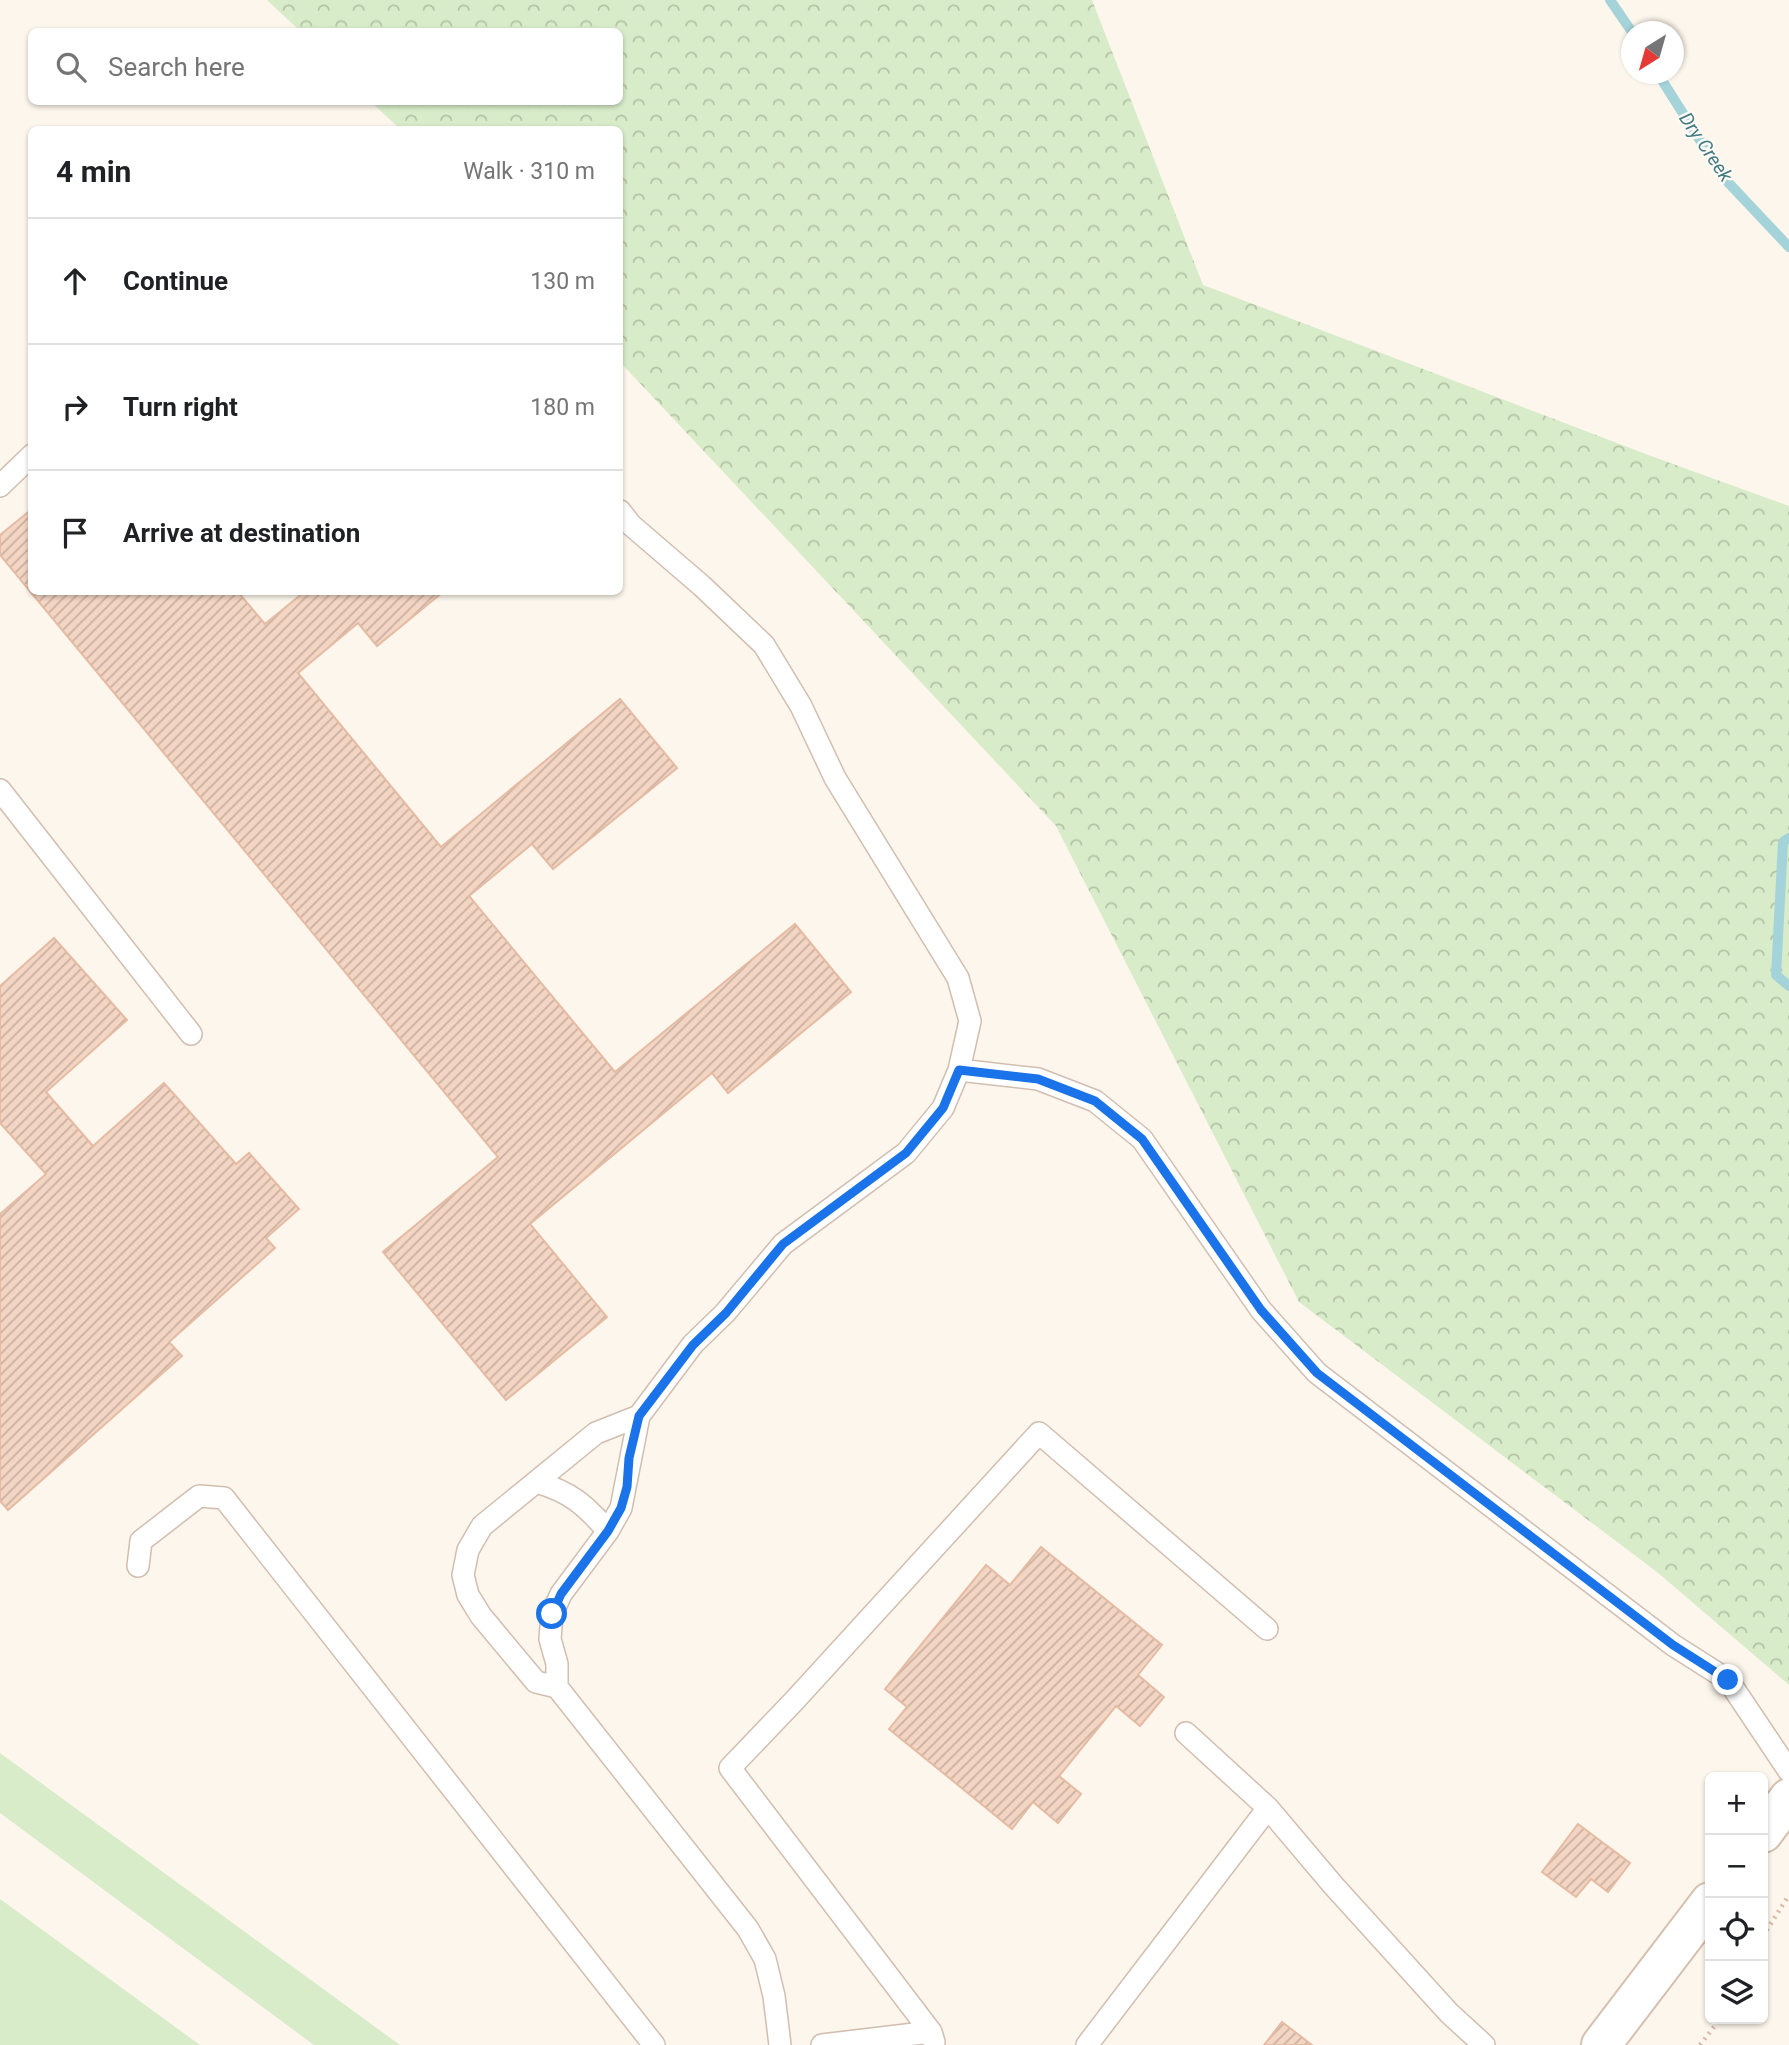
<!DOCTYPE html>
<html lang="en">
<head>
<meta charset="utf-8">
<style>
	body { margin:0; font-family:Roboto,sans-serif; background:#f6f6f6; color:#202124 }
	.controls { position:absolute; right:21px; bottom:21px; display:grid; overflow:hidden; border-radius:10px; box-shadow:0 2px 5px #0004 }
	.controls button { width:63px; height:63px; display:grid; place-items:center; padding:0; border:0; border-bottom:2px solid #e0e0e0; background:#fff; color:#202124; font:35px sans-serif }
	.compass { position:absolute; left:1621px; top:21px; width:63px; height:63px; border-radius:50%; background:#fff; box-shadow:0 2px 5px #0004; rotate:217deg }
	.stop { position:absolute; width:21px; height:21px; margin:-16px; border:5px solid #1a73e8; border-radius:50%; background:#fff }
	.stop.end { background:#1a73e8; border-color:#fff; box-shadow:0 2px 7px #0008 }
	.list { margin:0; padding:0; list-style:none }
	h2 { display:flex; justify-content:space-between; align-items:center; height:91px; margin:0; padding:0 28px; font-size:30px }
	h2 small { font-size:23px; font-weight:400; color:#757577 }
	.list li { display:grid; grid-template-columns:46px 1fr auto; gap:21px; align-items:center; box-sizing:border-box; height:126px; padding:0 28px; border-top:2px solid #e0e0e0 }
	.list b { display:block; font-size:26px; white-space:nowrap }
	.list em { font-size:23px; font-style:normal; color:#757577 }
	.icon { flex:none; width:38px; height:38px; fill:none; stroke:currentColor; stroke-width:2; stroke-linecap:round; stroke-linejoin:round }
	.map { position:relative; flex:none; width:1789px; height:2045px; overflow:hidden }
	.search { position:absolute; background:#fff; box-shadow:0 2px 5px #0004; left:28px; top:28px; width:595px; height:77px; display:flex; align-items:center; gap:18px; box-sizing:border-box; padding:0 24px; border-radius:10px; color:#757577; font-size:26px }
	.panel { position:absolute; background:#fff; box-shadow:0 2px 5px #0004; left:28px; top:126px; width:595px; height:469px; border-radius:10px }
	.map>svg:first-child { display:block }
</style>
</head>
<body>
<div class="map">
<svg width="1789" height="2045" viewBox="0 0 1789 2045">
	<defs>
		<pattern id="forest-crowns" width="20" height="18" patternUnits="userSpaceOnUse" patternTransform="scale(1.75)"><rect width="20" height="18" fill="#d8ecc9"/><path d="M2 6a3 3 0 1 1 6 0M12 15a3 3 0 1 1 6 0" fill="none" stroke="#b4c2a5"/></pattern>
		<pattern id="building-hatch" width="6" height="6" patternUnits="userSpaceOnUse" patternTransform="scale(1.75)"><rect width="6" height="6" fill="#f3d5c3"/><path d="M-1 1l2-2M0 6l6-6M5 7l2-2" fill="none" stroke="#cab0a1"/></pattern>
	</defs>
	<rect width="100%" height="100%" fill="#fdf6ec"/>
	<path fill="#d8ecc9" d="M 0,1753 L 400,2045 L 314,2045 L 0,1813 Z
		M 0,1899 L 200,2045 L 0,2045 Z"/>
	<path fill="url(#forest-crowns)" d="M 267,0 L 1092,0 L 1203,285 L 1651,456 L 1789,506 L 1789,1685 L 1657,1572 L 1299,1302 L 1056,826 L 620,362 L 620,130 L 400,129 L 371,102 L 620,102 L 620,32 L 300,31 Z"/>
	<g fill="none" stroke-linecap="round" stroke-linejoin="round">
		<path stroke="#a5d3da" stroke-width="10" d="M 1610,0 L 1632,32
			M 1658,74 L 1724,178 L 1789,247
			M 1789,838 L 1783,842 L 1776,975 L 1789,986"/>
	</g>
	<path fill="url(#building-hatch)" stroke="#e6bba3" stroke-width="2" d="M 32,509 L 32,592 L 238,592 L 265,624 L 304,592 L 443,592 L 377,646 L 358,623 L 298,673 L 441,847 L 620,699 L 677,768 L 553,869 L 532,844 L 469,896 L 615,1072 L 795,924 L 851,992 L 728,1093 L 712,1073 L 530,1224 L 607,1317 L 506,1400 L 383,1252 L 498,1157 L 0,555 L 0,535 Z
		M 54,938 L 127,1020 L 46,1092 L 93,1146 L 164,1083 L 236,1164 L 249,1153 L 299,1209 L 266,1238 L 275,1248 L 169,1342 L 182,1356 L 8,1510 L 0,1501 L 0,1214 L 46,1174 L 0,1123 L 0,986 Z
		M 1041,1547 L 1162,1645 L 1138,1675 L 1164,1697 L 1140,1726 L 1116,1706 L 1059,1776 L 1081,1794 L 1058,1823 L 1033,1802 L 1012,1829 L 889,1729 L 907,1707 L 885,1689 L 986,1565 L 1010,1585 Z
		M 1578,1824 L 1630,1863 L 1608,1892 L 1591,1879 L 1576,1897 L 1542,1872 Z
		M 1282,2022 L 1312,2045 L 1264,2045 Z"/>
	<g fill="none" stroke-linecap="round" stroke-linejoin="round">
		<g stroke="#d1beb0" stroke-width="24">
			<path id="lane" d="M 0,486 L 32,455
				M 0,790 L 191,1034
				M 959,1070 L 1038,1079 L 1095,1101 L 1142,1139 L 1261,1310 L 1317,1373 L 1673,1645 L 1728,1680 L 1789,1771
				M 639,1416 L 596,1433 L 482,1526 L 468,1550 L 463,1575 L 468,1595 L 481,1616 L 536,1682 L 557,1687 L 748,1929 L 765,1959 L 774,1996 L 780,2045
				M 536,1482 C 571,1492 585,1505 608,1531
				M 138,1566 L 141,1541 L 199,1496 L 224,1498 L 654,2045
				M 557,1687 L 557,1664 L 550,1639 L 552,1614 L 561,1594 L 608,1531 L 621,1508 L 639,1416 L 693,1344 L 725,1313 L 783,1244 L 906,1153 L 943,1108 L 959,1070 L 970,1021 L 958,978 L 835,778 L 801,706 L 764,645 L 702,586 L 631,525 L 620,511
				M 1186,1733 L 1268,1808 L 1333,1885 L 1449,2013 L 1484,2045
				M 931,2032 L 730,1768 L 795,1700 L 1039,1433 L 1267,1629
				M 822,2045 L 931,2032 L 934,2042
				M 1087,2045 L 1268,1808"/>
		</g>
		<g stroke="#d6c0b0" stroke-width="42">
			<path id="secondary" d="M 1763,1833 L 1789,1798
				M 1601,2045 L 1710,1902"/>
		</g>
		<path stroke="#d9b8a5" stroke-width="4.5" stroke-dasharray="2 5" stroke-linecap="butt" d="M 1763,1936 L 1789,1895
			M 1700,2045 L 1720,2019"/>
		<use href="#lane" stroke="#fff" stroke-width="21"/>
		<use href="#secondary" stroke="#fff" stroke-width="38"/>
	</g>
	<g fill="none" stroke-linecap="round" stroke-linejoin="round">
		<path stroke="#1a73e8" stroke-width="9" d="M 552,1614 L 561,1594 L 608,1531 L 621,1508 L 627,1487 L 629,1458 L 639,1416 L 693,1345 L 726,1313 L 783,1244 L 906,1153 L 943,1108 L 959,1070 L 1038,1079 L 1095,1101 L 1142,1139 L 1261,1310 L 1317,1373 L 1673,1645 L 1728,1680"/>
	</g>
	<g text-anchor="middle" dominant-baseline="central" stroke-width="5" stroke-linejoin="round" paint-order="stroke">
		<g font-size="19" font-style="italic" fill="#437c86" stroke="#fffaf3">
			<text transform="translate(1706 147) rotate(56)">Dry Creek</text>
		</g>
	</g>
</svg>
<div class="controls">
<button>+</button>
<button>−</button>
<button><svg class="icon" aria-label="locate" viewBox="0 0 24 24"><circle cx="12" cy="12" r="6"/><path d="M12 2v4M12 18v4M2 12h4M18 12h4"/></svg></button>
<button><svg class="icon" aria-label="layers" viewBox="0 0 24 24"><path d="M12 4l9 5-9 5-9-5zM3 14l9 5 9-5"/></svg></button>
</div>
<svg class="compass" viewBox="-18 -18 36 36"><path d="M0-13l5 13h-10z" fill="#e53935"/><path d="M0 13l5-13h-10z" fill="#757577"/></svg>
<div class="stop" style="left:552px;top:1614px"></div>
<div class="stop end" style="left:1728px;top:1680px"></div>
<div class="search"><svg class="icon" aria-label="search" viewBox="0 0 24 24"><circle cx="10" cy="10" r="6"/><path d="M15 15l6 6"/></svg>Search here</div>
<section class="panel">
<h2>4 min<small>Walk · 310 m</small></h2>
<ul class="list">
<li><svg class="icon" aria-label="ahead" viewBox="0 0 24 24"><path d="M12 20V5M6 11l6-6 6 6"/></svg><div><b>Continue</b></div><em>130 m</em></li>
<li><svg class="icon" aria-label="right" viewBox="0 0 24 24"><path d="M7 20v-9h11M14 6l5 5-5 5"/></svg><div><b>Turn right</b></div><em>180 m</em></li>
<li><svg class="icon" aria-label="arrive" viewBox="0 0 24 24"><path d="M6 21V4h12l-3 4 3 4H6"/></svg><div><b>Arrive at destination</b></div></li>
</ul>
</section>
</div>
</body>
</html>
